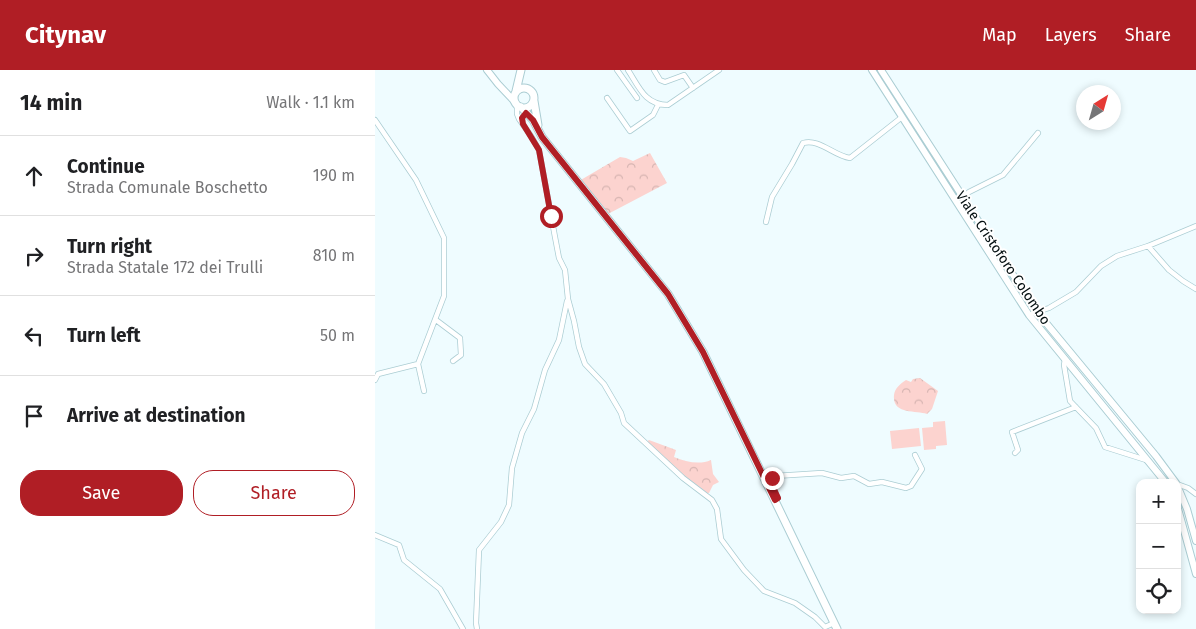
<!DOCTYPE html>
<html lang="en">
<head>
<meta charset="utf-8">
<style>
	body { margin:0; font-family:"Fira Sans",sans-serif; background:#f2f2f2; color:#202124 }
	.controls { position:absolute; right:15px; bottom:15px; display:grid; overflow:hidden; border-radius:10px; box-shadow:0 2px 8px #0003 }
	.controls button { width:45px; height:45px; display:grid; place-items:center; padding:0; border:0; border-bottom:1px solid #e0e0e0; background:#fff; color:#202124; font:25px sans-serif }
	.compass { position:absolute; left:701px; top:15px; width:45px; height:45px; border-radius:50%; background:#fff; box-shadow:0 2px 8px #0003; rotate:37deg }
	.stop { position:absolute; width:15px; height:15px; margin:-11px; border:4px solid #b01e25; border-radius:50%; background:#fff }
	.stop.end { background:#b01e25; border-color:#fff; box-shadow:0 1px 5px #0008 }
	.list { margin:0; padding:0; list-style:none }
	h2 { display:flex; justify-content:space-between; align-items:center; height:65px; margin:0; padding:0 20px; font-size:21px }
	h2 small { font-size:16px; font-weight:400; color:#757577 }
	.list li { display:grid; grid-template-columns:32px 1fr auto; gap:15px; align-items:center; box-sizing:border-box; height:80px; padding:0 20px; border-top:1px solid #e0e0e0 }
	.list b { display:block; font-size:19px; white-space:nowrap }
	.list p { margin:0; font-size:16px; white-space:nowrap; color:#757577 }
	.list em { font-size:16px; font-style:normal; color:#757577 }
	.actions { display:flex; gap:10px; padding:15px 20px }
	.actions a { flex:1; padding:11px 0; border:1px solid #b01e25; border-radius:20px; text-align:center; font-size:18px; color:#b01e25 }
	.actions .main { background:#b01e25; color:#fff }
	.icon { flex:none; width:28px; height:28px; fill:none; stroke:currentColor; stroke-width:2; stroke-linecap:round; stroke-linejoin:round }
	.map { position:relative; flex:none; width:821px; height:559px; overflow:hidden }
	header { display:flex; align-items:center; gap:30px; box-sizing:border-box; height:70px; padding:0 25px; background:#b01e25; color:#fff }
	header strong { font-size:24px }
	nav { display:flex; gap:28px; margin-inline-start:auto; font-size:18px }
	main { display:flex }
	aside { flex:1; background:#fff }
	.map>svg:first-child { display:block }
</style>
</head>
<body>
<header>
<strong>Citynav</strong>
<nav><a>Map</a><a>Layers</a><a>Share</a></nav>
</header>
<main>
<aside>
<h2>14 min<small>Walk · 1.1 km</small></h2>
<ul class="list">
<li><svg class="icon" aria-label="ahead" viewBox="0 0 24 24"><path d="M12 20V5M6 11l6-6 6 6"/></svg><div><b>Continue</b><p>Strada Comunale Boschetto</p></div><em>190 m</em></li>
<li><svg class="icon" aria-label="right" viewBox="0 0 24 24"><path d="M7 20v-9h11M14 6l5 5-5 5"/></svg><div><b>Turn right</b><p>Strada Statale 172 dei Trulli</p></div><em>810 m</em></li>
<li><svg class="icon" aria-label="left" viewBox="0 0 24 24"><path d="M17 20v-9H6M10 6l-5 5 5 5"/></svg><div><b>Turn left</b></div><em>50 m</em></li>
<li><svg class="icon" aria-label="arrive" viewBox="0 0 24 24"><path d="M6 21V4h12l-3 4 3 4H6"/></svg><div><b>Arrive at destination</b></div></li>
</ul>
<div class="actions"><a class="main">Save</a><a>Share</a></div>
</aside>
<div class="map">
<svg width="821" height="559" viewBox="0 0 821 559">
	<defs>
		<pattern id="forest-crowns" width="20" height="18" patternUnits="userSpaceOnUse" patternTransform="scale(1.25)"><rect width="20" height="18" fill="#fcd3cf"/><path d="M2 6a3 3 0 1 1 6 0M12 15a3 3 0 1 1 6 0" fill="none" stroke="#d6b4b1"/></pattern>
	</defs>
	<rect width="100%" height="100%" fill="#effcff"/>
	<path fill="url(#forest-crowns)" d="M 275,83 L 292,113 L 231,145 L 204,111 L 245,87 L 251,88 L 258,91 Z
		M 545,308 L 563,321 L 557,339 L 552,344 C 541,340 517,345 519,325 C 520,318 525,314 531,310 L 536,312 L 538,309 Z
		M 274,370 L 301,380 L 299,387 C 311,392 325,395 336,390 L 338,404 L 344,412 L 338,415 L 334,423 L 329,423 L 270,373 Z"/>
	<path fill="#fcd3cf" d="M 570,351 L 572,375 L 561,376 L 561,379 L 549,380 L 547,358 L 558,357 L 558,352 Z
		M 544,358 L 546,376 L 517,379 L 515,361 Z"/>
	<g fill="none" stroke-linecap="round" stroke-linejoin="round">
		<g stroke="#abcdd3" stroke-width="6">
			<path id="minor" d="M 242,0 L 262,28
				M 253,0 C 264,17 270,35 293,35 L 344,0
				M 279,0 L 285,10 L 290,12 L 309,5 L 318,18
				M 232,28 L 255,61 L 278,45 L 283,35
				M 142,35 L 142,44 L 144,49 L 156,66 L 164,80 L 180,167 L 184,188 L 190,200 L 193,229 L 199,251 L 204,277 L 210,294 L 229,314 L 246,343 L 249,353 L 308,408 L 337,430 L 342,439 L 346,469 L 369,500 L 389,521 L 420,533 L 440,547 L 450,557 L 459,553
				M 0,50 L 41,110 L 69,168 L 69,226 L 43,294 L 3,304 L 0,310
				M 587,128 L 594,122 L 628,105 L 663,63
				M 391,152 L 397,127 L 417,94 L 428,73 C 444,68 459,86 475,88 L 527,47
				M 773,176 L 794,200 L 808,211 L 821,219
				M 654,245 L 674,238 L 701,222 L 726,196 L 742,186 L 773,176 L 821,156
				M 61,250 L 85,268 L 86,285 L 78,291
				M 690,289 L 689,295 L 695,331 L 721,358 L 730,377 L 771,390
				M 43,294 L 49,321
				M 640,383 L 643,380 L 637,362 L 701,337
				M 802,414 L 813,418 L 821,424
				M 400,430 L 403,428 L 395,411 L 400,406 L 447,403 L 466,408 L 479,406 L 494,414 L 507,412 L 531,418 L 536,416 L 547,399 L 540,385
				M 0,465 L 24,475 L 29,490 L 65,519 L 88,559
				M 102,559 L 101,553 L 104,480 L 126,452 L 134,435 L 137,398 L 147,363 L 159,339 L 170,300 L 184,270 L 192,231"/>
		</g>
		<g stroke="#abcdd3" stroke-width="8">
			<path id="secondary" d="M 112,0 L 123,14 L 140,32
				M 497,0 L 654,245 L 791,413
				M 506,0 L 662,242 L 781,386 L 801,413
				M 802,415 L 812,439 L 821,471
				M 802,435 L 821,504"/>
		</g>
		<g stroke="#abcdd3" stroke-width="9">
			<path id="primary" d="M139 28a10 10 0 1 1 20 0a10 10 0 1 1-20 0Z
				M 141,21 L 146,0
				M 159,31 L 163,55
				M 146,37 L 158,50 L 167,67 L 293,224 L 328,282 L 462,559"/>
		</g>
		<use href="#minor" stroke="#fff" stroke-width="4.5"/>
		<use href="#secondary" stroke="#fff" stroke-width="6"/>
		<use href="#primary" stroke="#fff" stroke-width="7"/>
	</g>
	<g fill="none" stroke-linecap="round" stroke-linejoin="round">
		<path stroke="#b01e25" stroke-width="6" d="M 176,146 L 164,80 L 148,54 L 147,48 L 151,43 L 158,50 L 167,67 L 293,224 L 328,282 L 400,430 L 403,428 L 395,411 L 397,408"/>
	</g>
	<g text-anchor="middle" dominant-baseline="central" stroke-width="4" stroke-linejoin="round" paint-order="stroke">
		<g font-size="14" fill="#040f11" stroke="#fff">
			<text transform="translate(628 188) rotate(56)">Viale Cristoforo Colombo</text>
		</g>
	</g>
</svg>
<div class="controls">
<button>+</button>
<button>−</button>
<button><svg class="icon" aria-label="locate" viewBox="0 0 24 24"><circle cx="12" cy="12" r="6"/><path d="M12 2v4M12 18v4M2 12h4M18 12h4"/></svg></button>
</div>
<svg class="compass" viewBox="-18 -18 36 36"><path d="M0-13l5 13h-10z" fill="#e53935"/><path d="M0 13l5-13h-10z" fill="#757577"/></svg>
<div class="stop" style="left:176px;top:146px"></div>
<div class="stop end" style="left:397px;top:408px"></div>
</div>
</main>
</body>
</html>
